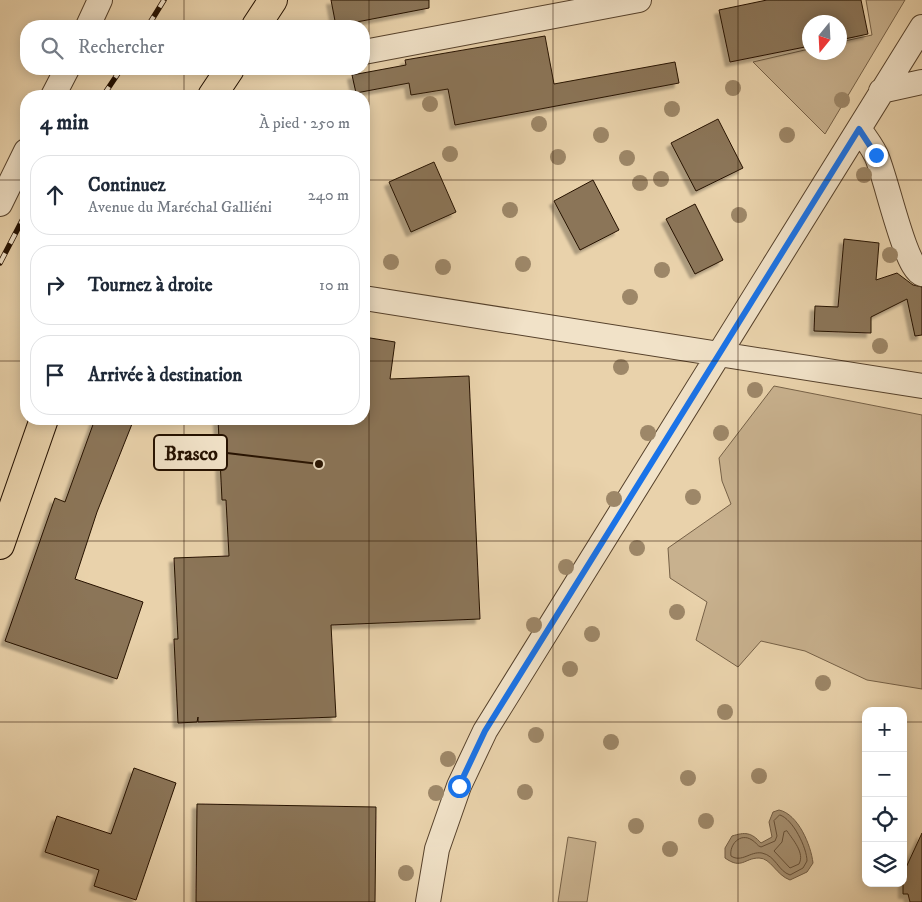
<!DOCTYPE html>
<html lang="fr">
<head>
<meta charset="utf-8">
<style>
	body { margin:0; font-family:"IM FELL DW Pica",serif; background:#f6f6f7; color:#1f2937 }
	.controls { position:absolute; right:15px; bottom:15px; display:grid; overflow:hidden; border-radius:10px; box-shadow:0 2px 12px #0003 }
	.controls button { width:45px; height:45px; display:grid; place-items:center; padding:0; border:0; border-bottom:1px solid #e0e1e3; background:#fff; color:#1f2937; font:25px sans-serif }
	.compass { position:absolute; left:802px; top:15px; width:45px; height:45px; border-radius:50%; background:#fff; box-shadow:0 2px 12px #0003; rotate:198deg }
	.stop { position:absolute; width:15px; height:15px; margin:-11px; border:4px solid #1a73e8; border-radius:50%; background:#fff }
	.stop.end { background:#1a73e8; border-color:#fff; box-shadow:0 1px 5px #0008 }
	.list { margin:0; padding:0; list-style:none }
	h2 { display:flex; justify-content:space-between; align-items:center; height:65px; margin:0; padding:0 20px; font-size:21px }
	h2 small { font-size:16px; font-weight:400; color:#747a83 }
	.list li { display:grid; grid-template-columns:32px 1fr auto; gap:15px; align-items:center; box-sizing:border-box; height:80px; margin:0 10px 10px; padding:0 10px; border:1px solid #e0e1e3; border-radius:20px }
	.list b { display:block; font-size:19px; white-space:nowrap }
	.list p { margin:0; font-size:16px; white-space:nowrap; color:#747a83 }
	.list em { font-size:16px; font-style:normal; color:#747a83 }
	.icon { flex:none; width:28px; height:28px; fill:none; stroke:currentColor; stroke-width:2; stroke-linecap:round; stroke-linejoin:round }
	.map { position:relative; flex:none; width:922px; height:902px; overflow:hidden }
	.search { position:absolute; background:#fff; box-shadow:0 2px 12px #0003; left:20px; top:20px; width:350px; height:55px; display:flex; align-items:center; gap:12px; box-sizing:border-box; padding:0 18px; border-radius:20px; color:#747a83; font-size:19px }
	.panel { position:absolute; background:#fff; box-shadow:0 2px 12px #0003; left:20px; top:90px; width:350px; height:335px; border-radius:20px }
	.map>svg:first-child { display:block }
</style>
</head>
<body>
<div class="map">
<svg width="922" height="902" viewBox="0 0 922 902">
	<defs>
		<filter id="shadow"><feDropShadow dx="-4.5" dy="4.5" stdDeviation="1" flood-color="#0004"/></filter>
	</defs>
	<rect width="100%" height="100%" fill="#e9d2ab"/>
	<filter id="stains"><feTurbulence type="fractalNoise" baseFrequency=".004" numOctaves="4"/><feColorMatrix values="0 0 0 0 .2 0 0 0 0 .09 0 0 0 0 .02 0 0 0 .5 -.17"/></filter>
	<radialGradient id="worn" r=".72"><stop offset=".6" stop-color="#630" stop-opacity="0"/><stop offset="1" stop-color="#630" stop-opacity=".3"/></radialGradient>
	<path fill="#c8b18e" stroke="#766147" d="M 866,0 L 905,0 L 825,134 L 753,62 L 809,49 L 810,52 L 840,52 L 840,42 L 872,35 Z
		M 774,386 L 922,415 L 922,689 L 867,680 L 805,651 L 761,641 L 738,667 L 696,640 L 707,602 L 670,578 L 668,548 L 731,504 L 722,481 L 719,458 Z
		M 568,837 L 596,842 L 587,902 L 558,902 Z"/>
	<path fill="#a69071" stroke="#725d44" d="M 779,810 C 798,814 811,845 813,863 L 807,872 L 790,880 C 776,875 771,858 759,858 C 744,858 742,870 725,858 L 725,848 L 732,836 C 745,832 751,832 761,843 L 772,837 L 769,822 L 773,812 Z"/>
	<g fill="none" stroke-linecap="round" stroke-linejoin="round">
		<path stroke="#665038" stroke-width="1" d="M 780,815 C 793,819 807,848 807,861 L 803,868 L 790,875 C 778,871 776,856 762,853 C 750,851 742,863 731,856 C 729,845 740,832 752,840 C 756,842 757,846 761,847 L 775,841 L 777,836 L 774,821 Z
			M 787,831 C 793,840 805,853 799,864 L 790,868 L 774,851 L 782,842 L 784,832 Z"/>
	</g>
	<path fill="#8b7559" stroke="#251100" filter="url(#shadow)" d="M 331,0 L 429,0 L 429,8 L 336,26 Z
		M 767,0 L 861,0 L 868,34 L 840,40 L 840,22 L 810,22 L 810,46 L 730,62 L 719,10 Z
		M 545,36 L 554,84 L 675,62 L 679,83 L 455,125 L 448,89 L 411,95 L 409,83 L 356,93 L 352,75 L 406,65 L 405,60 Z
		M 718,119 L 743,168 L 696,191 L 671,143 Z
		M 434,162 L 456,212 L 411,232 L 389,182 Z
		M 593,180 L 619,230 L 580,250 L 554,201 Z
		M 695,204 L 723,260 L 695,274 L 666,219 Z
		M 844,239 L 879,243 L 876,280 L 897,273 L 913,285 L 922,287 L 922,335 L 915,336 L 907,299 L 871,317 L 871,333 L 814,331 L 815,306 L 838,307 Z
		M 364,337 L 395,342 L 390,379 L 469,376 L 480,619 L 331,625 L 336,717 L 198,722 L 198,717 L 197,722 L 178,723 L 174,639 L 178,639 L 174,558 L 229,556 L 226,500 L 222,500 L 218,419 L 364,419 Z
		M 95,419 L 134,419 L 97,512 L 75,579 L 143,602 L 117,679 L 5,641 L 55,498 L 65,502 Z
		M 134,768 L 176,783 L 136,900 L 94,886 L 99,870 L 45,852 L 57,816 L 111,834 Z
		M 197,804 L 376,807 L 375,902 L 196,902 Z
		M 922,833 L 922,902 L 910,902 L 908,894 L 903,894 L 903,874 Z"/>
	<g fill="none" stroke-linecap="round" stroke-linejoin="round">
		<g stroke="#56412b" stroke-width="26">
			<path id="minor" d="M 88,26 L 100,0
				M 364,52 L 639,0
				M 881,91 L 922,82
				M 53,96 L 67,69
				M 859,129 C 865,137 871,145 876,155 C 886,176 905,269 922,274
				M 0,204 L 26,151
				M 364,298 L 922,386
				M 428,902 L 437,849 L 459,786 L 485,731 L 922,27"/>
		</g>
		<g stroke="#251100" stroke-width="30">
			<path id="primary" d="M 256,26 L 273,0
				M 212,96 L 230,69
				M 0,545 L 44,419"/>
		</g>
		<use href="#minor" stroke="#f1e2c8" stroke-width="24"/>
		<use href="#primary" stroke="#e9d2ab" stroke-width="28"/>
		<g stroke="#251100" stroke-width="5.5">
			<path id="rail" d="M 148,26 L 164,0
				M 103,96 L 121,69
				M 0,263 L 26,213"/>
		</g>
		<use href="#rail" stroke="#f1e2c8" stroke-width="4" stroke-dasharray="11" stroke-linecap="butt"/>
	</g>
	<g fill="#9d8768">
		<circle cx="733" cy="88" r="8"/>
		<circle cx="842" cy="100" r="8"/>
		<circle cx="430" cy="104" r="8"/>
		<circle cx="672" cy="109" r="8"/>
		<circle cx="539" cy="124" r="8"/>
		<circle cx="601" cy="135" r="8"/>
		<circle cx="787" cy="135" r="8"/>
		<circle cx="450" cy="154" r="8"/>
		<circle cx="558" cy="157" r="8"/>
		<circle cx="627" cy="158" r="8"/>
		<circle cx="864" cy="175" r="8"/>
		<circle cx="661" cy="179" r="8"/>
		<circle cx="640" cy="183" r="8"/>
		<circle cx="510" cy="210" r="8"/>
		<circle cx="739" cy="215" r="8"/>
		<circle cx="890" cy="255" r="8"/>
		<circle cx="391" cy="262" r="8"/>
		<circle cx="523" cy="264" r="8"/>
		<circle cx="443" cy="267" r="8"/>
		<circle cx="662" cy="270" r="8"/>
		<circle cx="630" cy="297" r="8"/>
		<circle cx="880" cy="346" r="8"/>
		<circle cx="621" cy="367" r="8"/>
		<circle cx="755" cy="390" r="8"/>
		<circle cx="648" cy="433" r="8"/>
		<circle cx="721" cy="433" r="8"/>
		<circle cx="693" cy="497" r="8"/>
		<circle cx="614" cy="499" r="8"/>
		<circle cx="637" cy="548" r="8"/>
		<circle cx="566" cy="567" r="8"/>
		<circle cx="677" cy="612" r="8"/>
		<circle cx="534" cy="625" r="8"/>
		<circle cx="592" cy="634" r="8"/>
		<circle cx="570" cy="669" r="8"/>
		<circle cx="823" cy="683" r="8"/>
		<circle cx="725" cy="712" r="8"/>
		<circle cx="536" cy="735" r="8"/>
		<circle cx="611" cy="742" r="8"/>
		<circle cx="448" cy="759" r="8"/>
		<circle cx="759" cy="776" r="8"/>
		<circle cx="688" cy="778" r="8"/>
		<circle cx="525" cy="792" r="8"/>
		<circle cx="436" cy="793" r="8"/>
		<circle cx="706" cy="821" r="8"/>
		<circle cx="636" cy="826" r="8"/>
		<circle cx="670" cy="849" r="8"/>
		<circle cx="406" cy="873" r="8"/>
	</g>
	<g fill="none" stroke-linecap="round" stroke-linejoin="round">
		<path stroke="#1a73e8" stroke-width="6" d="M 459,786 L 485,731 L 859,129 L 876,155"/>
	</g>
	<path fill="none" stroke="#251100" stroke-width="1" stroke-opacity="0.55" d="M 184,0 L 184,26M 369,0 L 369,902M 553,0 L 553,902M 738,0 L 738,902M 184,69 L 184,96M 0,180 L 26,180M 364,180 L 922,180M 0,361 L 26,361M 364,361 L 922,361M 184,419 L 184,902M 0,541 L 922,541M 0,722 L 866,722M 903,722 L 922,722"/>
	<path fill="none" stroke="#251100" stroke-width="2" d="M319 464L227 453"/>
	<circle fill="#251100" stroke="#f1e2c8" stroke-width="2" cx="319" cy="464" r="5"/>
	<rect fill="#f1e2c8" stroke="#251100" stroke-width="2" x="154" y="435" width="73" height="35" rx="5"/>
	<g font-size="20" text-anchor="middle" font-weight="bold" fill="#251100">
		<text x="191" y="460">Brasco</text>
	</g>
	<rect width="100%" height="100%" filter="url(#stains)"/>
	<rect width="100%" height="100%" fill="url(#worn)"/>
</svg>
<div class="controls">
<button>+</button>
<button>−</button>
<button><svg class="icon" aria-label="locate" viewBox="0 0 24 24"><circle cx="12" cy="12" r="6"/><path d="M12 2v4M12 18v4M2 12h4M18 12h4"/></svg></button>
<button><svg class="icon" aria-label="layers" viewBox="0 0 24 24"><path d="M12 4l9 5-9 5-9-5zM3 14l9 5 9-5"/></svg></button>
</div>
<svg class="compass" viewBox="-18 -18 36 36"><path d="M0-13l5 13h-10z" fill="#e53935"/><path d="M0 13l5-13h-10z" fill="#747a83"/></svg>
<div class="stop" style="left:459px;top:786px"></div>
<div class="stop end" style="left:876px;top:155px"></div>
<div class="search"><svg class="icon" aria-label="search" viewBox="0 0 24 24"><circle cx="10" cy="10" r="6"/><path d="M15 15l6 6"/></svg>Rechercher</div>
<section class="panel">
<h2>4 min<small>À pied · 250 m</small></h2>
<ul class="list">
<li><svg class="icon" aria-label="ahead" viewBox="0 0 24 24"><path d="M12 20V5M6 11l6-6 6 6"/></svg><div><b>Continuez</b><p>Avenue du Maréchal Galliéni</p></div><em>240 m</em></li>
<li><svg class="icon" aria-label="right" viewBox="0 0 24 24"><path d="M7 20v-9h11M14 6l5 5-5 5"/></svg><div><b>Tournez à droite</b></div><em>10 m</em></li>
<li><svg class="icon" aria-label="arrive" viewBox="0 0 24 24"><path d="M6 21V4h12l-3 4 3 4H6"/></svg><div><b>Arrivée à destination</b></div></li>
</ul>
</section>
</div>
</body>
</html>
